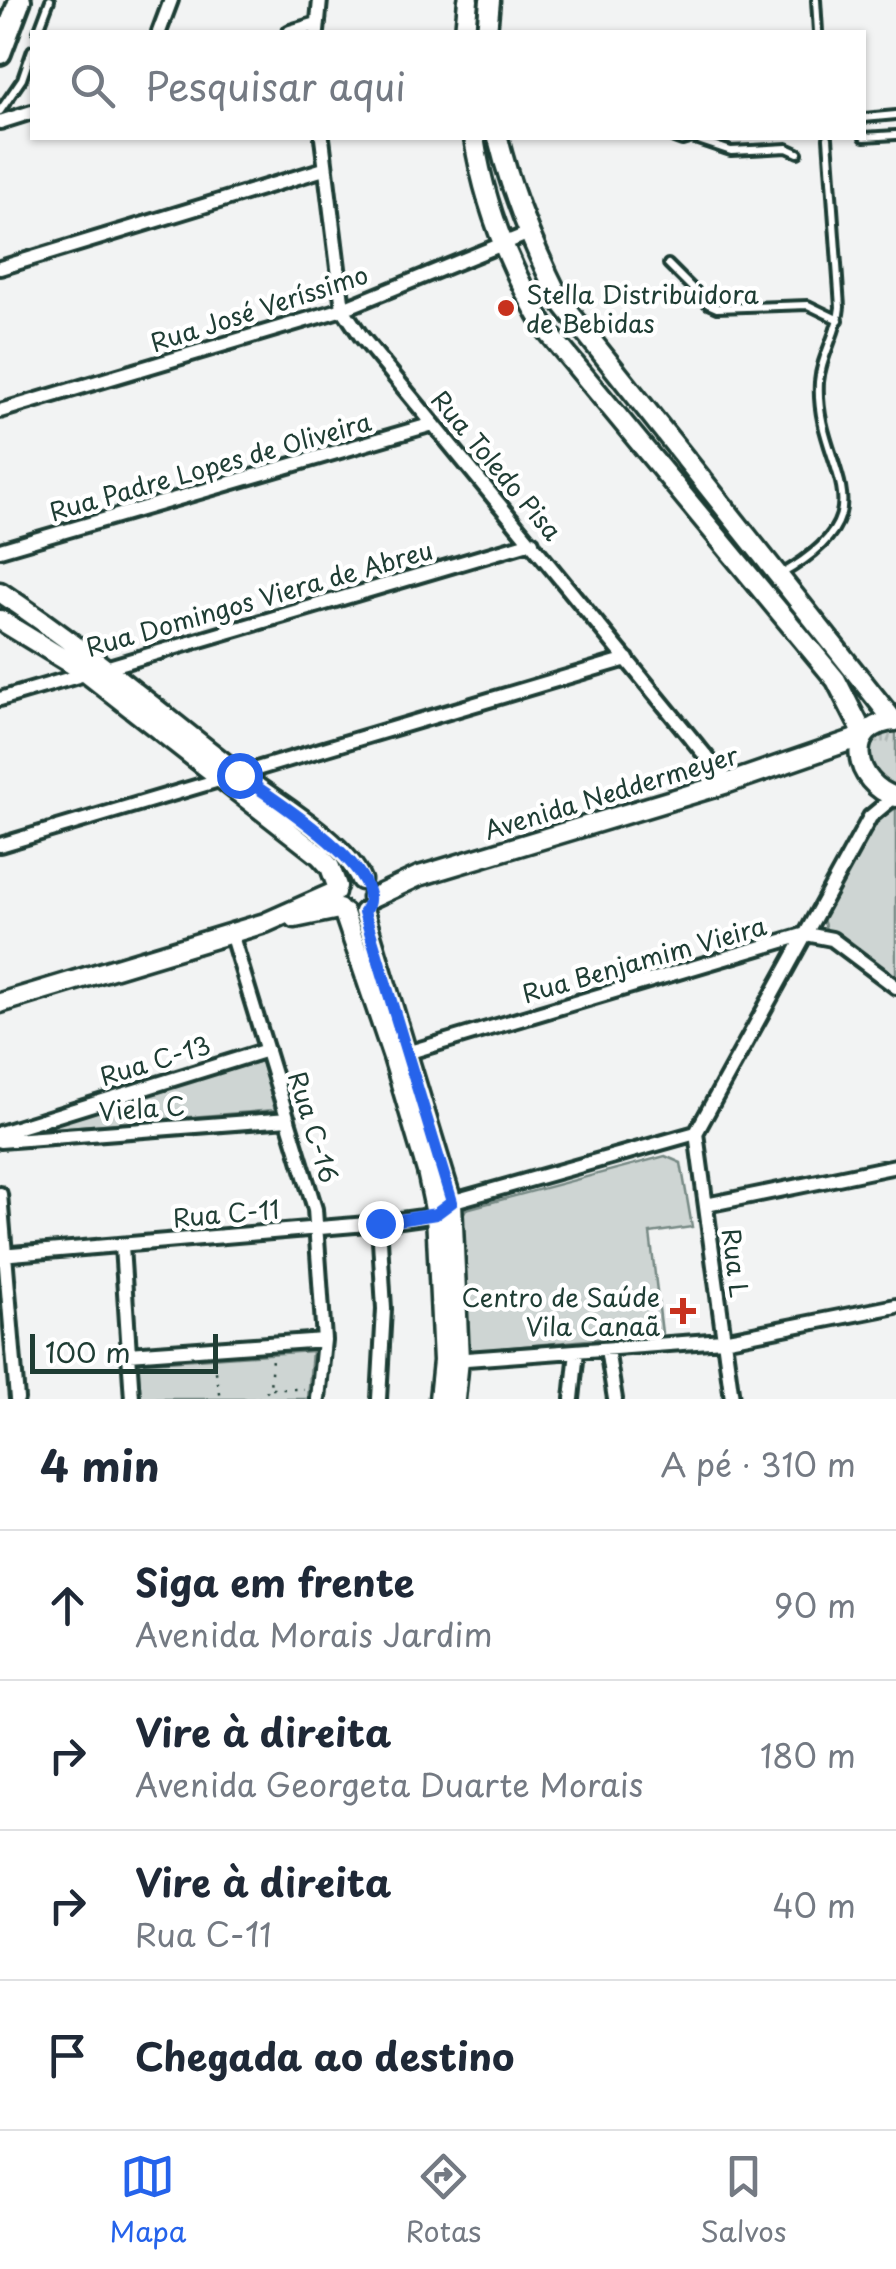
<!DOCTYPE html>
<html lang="pt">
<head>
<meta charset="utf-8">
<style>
	body { margin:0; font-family:"Playpen Sans",sans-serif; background:#f6f6f7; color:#1f2937 }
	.scale { position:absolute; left:30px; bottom:25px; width:188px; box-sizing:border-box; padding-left:10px; border:5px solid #1f3d34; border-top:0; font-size:28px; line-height:35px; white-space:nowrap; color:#1f3d34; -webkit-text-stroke:8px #fff; paint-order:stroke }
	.stop { position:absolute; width:30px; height:30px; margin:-22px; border:8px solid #2563eb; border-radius:50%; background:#fff }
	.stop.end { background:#2563eb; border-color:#fff; box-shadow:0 2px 10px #0008 }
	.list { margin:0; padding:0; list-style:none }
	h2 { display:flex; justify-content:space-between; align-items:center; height:130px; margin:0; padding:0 40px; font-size:42px }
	h2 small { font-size:32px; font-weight:400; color:#747a83 }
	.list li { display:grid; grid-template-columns:65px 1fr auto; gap:30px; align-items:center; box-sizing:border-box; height:150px; padding:0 40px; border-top:2px solid #e0e1e3 }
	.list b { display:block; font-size:38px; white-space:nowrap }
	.list p { margin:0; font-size:32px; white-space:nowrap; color:#747a83 }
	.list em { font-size:32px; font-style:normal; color:#747a83 }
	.icon { flex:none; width:55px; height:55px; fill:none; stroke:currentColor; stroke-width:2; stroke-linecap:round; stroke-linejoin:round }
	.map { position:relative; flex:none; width:896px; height:1399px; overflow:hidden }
	.search { position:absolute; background:#fff; box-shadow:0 2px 8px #0004; left:30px; right:30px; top:30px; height:110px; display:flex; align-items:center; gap:25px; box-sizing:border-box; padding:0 35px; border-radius:0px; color:#747a83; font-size:38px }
	.sheet { height:730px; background:#fff }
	nav { display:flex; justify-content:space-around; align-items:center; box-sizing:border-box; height:140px; border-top:2px solid #e0e1e3; background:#fff; font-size:28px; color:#747a83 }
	nav a { display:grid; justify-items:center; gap:5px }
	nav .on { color:#2563eb }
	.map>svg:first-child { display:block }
</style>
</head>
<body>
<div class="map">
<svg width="896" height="1399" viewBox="0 0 896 1399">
	<defs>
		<pattern id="grass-tufts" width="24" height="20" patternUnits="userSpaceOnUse" patternTransform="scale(2.5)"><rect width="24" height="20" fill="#ced5d3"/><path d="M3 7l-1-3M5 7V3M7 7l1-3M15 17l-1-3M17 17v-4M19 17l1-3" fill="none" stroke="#b0b8b6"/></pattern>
	</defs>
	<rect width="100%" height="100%" fill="#f2f3f3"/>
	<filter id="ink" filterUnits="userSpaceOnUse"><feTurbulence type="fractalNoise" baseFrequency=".01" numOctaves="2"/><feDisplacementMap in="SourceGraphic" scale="20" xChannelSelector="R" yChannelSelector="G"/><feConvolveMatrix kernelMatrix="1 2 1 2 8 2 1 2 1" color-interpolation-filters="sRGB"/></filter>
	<g filter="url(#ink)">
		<path fill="url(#grass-tufts)" stroke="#768984" stroke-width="2.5" d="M 896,726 L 896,794 L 875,783 L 865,743 L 873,731 Z"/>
		<path fill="#ced5d3" stroke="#768984" stroke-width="2.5" d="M 896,808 L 896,979 L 826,929 L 822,916 L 878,820 Z
			M 261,1061 L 275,1110 L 19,1131 Z
			M 665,1156 L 681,1163 L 692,1227 L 650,1233 L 662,1333 L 471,1351 L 464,1346 L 460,1221 L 466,1209 Z
			M 312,1351 L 308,1399 L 141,1399 L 138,1363 Z"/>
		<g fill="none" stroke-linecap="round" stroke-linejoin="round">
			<g stroke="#1f3d34" stroke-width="14">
				<path id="lane" d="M 816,0 L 818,32
					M 38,32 L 50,0
					M 0,111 L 22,79 L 32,50
					M 864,118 L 896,115
					M 864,137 L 896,135
					M 674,138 L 682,141 L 692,138
					M 692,138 L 731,151 L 787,148 L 798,153
					M 668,264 L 708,304 L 717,308 L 808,305 L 839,320
					M 780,575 C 896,509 814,471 819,382 C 821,355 838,333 840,307 L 828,138"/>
			</g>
			<g stroke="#1f3d34" stroke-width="20">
				<path id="street" d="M 159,32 L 171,0
					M 290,32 L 317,24
					M 317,32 L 320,0
					M 0,122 L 32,112
					M 322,138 L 343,309 L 361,336 L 728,783
					M 0,268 L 324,169
					M 0,411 L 343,309 L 527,234
					M 0,550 L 433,424
					M 0,699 L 532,542
					M 0,845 L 627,659
					M 231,933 L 315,1209 L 324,1340 L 318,1399
					M 403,1054 L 806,934 L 832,939 L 896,987
					M 0,1133 L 267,1050
					M 696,1133 L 870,817 L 894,797
					M 696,1133 L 732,1399
					M 0,1141 L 288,1119
					M 0,1194 L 17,1399
					M 706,1205 L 896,1166
					M 122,1246 L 132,1399
					M 0,1255 L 379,1223 L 430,1216 L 454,1201 L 696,1133
					M 607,1349 L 615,1399
					M 129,1354 L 324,1340
					M 453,1360 L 723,1340 L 896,1306
					M 379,1399 L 384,1309 L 379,1223
					M 572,1399 L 577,1351"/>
			</g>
			<g stroke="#1f3d34" stroke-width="25">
				<path id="secondary" d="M 465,32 L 468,0
					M 487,32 L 490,0
					M 474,138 C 485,208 511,272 548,332 L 836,680 L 864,735
					M 498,138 C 512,196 534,248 561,302 L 894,721
					M 0,592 C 84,648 160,713 240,775 C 275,802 345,841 361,880
					M 0,620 L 85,672 L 320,856 L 330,867 L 337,886
					M 896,721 C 842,724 853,784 896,797
					M 372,898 L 419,876 L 728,783 L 864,736
					M 364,912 L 452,1202 L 459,1360 L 455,1399
					M 344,913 L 393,1057 L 427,1171 L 436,1214 L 443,1361 L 439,1399
					M 295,918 L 339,909
					M 0,1003 L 265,923 L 335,892"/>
			</g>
			<g stroke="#1f3d34" stroke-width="28">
				<path id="primary" d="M 0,53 L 20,0"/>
			</g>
			<path stroke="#1f3d34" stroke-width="2.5" stroke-dasharray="2.5 8" stroke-linecap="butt" d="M 214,1361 L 221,1399
				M 272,1389 L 304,1389
				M 258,1399 L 270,1389 L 272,1357"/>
			<use href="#lane" stroke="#fff" stroke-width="6"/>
			<use href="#street" stroke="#fff" stroke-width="12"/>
			<use href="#secondary" stroke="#fff" stroke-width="18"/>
			<use href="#primary" stroke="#fff" stroke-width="20"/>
		</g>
	</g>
	<g fill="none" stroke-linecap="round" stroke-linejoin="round" filter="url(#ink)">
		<path stroke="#2563eb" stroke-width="12" d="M 239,775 C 268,796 396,874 364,912 L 452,1202 L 436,1214 L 380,1223"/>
	</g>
	<g fill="#c8321e" stroke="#fff" stroke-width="4">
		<circle cx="506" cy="308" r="10"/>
		<path d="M678 1296h10v10h10v10h-10v10h-10v-10h-10v-10h10z"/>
	</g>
	<g text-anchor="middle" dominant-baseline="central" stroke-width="9" stroke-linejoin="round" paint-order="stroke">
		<g font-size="25" fill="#1f3d34" stroke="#fff" text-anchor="start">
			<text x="526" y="294">Stella Distribuidora<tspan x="526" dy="29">de Bebidas</tspan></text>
			<text x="660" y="1297" text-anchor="end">Centro de Saúde<tspan x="660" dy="29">Vila Canaã</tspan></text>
		</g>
		<g font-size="25" fill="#1f3d34" stroke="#fff">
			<text transform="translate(259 308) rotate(-18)">Rua José Veríssimo</text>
			<text transform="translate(497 465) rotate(50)">Rua Toledo Pisa</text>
			<text transform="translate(210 466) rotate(-16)">Rua Padre Lopes de Oliveira</text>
			<text transform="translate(259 598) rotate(-16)">Rua Domingos Viera de Abreu</text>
			<text transform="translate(611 792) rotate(-17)">Avenida Neddermeyer</text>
			<text transform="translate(644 959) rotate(-16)">Rua Benjamim Vieira</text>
			<text transform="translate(155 1060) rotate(-17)">Rua C-13</text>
			<text transform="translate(142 1108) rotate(-4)">Viela C</text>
			<text transform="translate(314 1127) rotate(73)">Rua C-16</text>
			<text transform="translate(226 1213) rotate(-5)">Rua C-11</text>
			<text transform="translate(736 1263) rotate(83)">Rua L</text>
		</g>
	</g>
</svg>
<div class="scale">100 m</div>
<div class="stop" style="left:239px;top:775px"></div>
<div class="stop end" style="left:380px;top:1223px"></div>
<div class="search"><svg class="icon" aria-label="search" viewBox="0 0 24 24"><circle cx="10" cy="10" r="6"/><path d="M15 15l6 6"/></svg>Pesquisar aqui</div>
</div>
<section class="sheet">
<h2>4 min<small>A pé · 310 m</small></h2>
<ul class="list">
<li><svg class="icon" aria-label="ahead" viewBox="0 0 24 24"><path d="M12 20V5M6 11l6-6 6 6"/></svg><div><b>Siga em frente</b><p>Avenida Morais Jardim</p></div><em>90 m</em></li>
<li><svg class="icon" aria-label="right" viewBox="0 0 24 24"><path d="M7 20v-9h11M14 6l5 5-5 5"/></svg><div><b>Vire à direita</b><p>Avenida Georgeta Duarte Morais</p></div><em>180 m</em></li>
<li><svg class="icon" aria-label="right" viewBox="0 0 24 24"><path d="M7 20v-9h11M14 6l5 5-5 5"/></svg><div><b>Vire à direita</b><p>Rua C-11</p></div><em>40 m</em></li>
<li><svg class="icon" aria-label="arrive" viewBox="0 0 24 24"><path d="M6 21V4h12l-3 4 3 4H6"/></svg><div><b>Chegada ao destino</b></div></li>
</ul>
</section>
<nav>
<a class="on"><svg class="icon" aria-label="map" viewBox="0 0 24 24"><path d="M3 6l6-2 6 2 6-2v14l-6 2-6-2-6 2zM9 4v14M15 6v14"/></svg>Mapa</a>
<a><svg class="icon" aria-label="directions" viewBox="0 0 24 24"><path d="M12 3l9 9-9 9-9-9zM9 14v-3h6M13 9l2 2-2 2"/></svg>Rotas</a>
<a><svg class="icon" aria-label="saved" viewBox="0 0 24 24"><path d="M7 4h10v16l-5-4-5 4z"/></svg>Salvos</a>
</nav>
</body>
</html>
